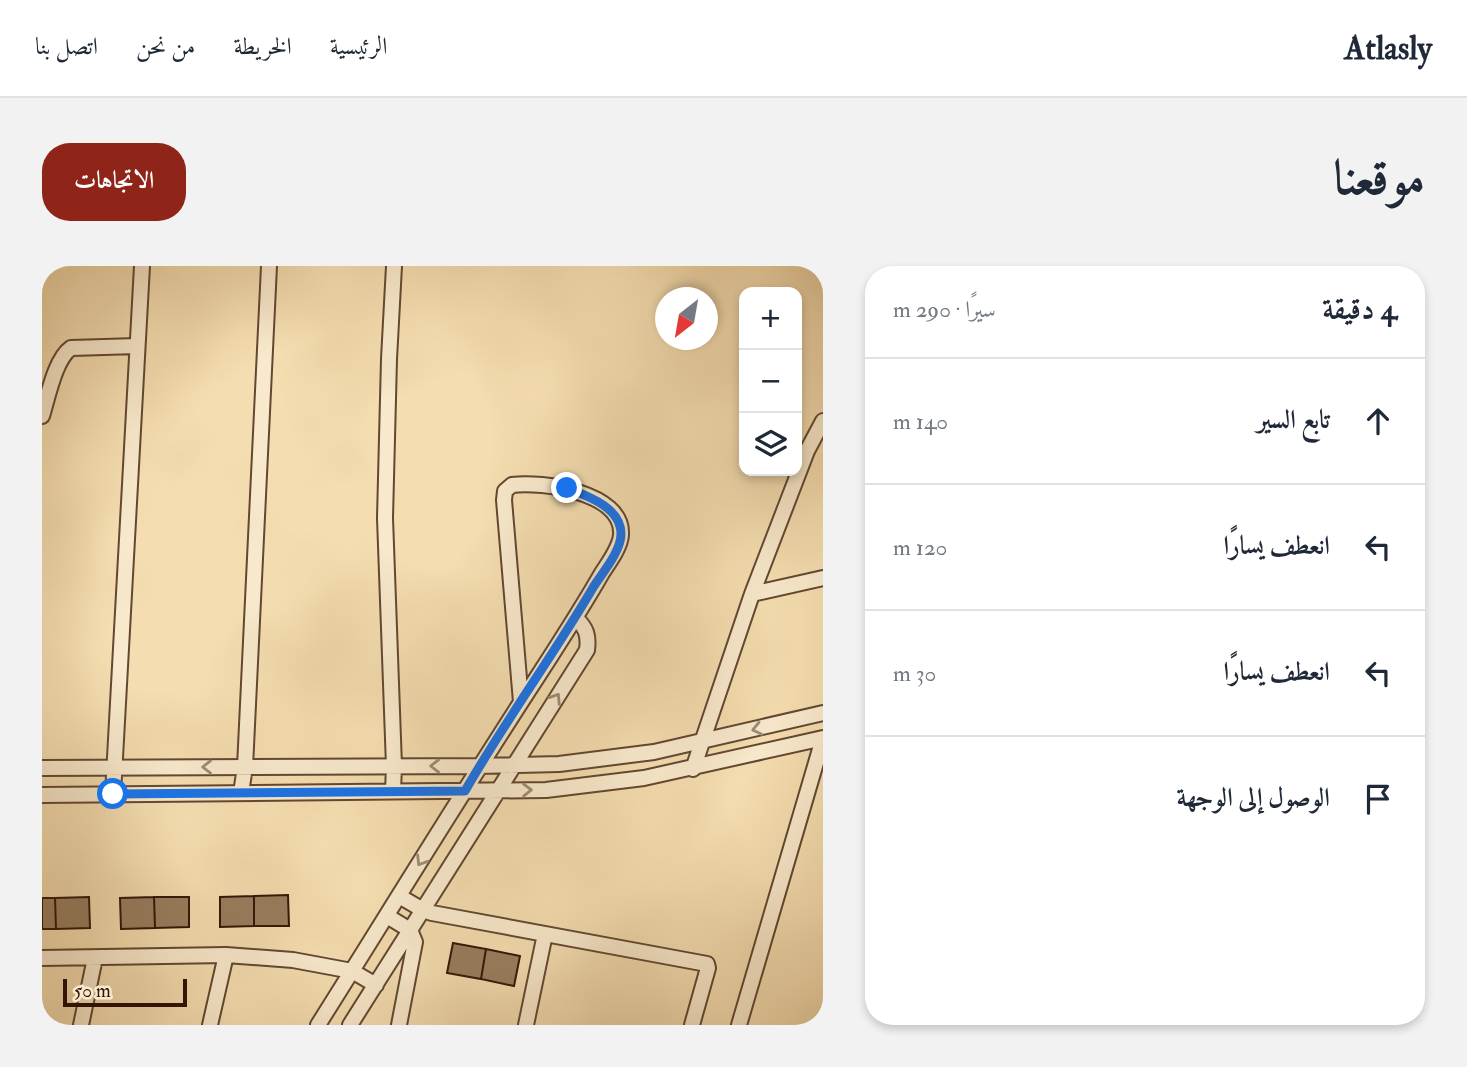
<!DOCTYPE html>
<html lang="ar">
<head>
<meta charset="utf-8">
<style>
	body { margin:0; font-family:"IM FELL Double Pica",Amiri,serif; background:#f2f2f3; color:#1f2937; direction:rtl }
	.controls { position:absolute; right:21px; top:21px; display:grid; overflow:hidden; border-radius:14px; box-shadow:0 4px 10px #0003 }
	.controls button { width:63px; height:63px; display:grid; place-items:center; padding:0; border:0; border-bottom:2px solid #e0e1e3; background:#fff; color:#1f2937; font:35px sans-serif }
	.compass { position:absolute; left:613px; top:21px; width:63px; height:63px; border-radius:50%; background:#fff; box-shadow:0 4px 10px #0003; rotate:211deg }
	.scale { position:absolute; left:21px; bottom:18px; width:124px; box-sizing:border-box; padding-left:7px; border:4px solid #321507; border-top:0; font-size:19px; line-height:24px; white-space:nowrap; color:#321507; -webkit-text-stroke:5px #f8e9cc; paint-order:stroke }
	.stop { position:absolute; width:21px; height:21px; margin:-16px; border:5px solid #1a73e8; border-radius:50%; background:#fff }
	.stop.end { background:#1a73e8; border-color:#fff; box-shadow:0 2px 7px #0008 }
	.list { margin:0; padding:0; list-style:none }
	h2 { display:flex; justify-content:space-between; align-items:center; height:91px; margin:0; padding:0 28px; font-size:30px }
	h2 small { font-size:23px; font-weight:400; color:#747a83 }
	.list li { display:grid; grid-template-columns:46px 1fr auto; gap:21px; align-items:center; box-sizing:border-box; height:126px; padding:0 28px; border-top:2px solid #e0e1e3 }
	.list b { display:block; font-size:26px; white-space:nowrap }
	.list em { font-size:23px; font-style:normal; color:#747a83 }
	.icon { flex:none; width:38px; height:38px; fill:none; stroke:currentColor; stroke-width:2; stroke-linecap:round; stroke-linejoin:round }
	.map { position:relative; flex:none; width:781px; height:759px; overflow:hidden; direction:ltr; border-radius:28px }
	header { display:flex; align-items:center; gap:42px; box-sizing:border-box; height:98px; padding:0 35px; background:#fff; border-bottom:2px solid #e0e1e3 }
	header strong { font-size:33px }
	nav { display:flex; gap:38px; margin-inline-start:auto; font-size:24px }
	.intro { display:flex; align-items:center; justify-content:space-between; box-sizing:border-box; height:168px; padding:0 42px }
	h1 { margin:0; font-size:49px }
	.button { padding:18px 32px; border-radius:28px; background:#8f2418; color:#fff; font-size:24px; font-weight:700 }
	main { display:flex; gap:42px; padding:0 42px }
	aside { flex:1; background:#fff; border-radius:28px; box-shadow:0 4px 10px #0003 }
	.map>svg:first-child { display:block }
</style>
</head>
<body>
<header>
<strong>Atlasly</strong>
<nav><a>الرئيسية</a><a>الخريطة</a><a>من نحن</a><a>اتصل بنا</a></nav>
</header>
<div class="intro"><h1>موقعنا</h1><a class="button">الاتجاهات</a></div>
<main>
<aside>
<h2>4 دقيقة<small>سيرًا · 290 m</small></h2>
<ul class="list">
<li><svg class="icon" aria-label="ahead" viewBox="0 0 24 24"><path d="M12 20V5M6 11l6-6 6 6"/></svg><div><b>تابع السير</b></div><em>140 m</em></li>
<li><svg class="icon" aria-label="left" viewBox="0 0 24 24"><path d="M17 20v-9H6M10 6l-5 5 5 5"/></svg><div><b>انعطف يسارًا</b></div><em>120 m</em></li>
<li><svg class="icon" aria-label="left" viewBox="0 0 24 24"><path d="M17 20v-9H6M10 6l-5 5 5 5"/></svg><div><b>انعطف يسارًا</b></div><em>30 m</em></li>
<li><svg class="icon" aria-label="arrive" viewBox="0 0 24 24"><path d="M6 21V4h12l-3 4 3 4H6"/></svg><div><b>الوصول إلى الوجهة</b></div></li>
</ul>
</aside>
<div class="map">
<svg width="781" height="759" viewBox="0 0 781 759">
	<rect width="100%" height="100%" fill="#f4ddb0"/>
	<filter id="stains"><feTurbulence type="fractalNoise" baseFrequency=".00286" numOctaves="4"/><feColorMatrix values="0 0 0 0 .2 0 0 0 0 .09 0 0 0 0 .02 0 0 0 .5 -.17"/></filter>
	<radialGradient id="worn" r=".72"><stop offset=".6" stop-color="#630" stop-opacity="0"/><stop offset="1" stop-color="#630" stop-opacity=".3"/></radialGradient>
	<path fill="#977d5f" stroke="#321507" stroke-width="2" d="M 246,629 L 247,660 L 212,660 L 212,630 Z
		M 212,630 L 212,660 L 178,661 L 178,631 Z
		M 47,631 L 48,662 L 14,663 L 13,632 Z
		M 112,631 L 147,631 L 147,661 L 113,662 Z
		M 112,631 L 113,662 L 79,663 L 78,632 Z
		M 0,632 L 13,632 L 14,663 L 0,663 Z
		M 411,677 L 444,683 L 439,713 L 405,707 Z
		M 444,683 L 478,690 L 472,720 L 439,713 Z"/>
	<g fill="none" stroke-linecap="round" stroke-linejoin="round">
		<g stroke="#624731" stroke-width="18">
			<path id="street" d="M 0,150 C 6,131 13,93 29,82 L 95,80
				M 710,328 L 781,312
				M 0,502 L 437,500 L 517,498 L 612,486 L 781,447
				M 651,503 L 710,328 L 765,185 L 781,155
				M 351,525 L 352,500 L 343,252 L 347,93 L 352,0
				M 199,527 L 203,501 L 227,0
				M 71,528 L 100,0
				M 0,529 L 504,524 L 602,512 L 781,472
				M 357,630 L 381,644 L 390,647 L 665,698 L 666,702 L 650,759
				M 345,650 L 368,664 L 373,676 L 357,759
				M 0,692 L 184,689 L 251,694 L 310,705 L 334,719
				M 39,759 L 53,692
				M 168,759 L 184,689
				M 276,759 C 349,643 421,525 496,410 C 518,376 540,342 560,307 C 567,296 578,282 579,269 C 582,226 500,215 470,219 L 463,225 L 462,234 L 479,436
				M 308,759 L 545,384 C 547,369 544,362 534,352
				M 484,759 L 503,668
				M 697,759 L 781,473"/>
		</g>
		<use href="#street" stroke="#f8e9cc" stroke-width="14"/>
	</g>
	<defs><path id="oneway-chevron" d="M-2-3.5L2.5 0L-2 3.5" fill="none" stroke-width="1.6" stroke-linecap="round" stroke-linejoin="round" transform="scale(1.75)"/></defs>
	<g stroke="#9f8a73">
		<use href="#oneway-chevron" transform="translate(514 432) rotate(-57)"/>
		<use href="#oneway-chevron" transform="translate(715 463) rotate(167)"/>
		<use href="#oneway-chevron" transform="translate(393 500) rotate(-180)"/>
		<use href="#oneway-chevron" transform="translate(165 501) rotate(180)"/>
		<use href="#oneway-chevron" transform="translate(485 524) rotate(-1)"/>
		<use href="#oneway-chevron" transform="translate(379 595) rotate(122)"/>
	</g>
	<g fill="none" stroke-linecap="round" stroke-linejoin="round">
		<path stroke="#1a73e8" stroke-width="9" d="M 71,528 L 423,525 C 463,455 511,390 552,320 C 561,306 579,285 579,268 C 579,241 545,230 525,222"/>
	</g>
	<rect width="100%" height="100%" filter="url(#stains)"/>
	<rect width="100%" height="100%" fill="url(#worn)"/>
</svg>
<div class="controls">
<button>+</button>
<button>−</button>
<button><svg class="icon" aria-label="layers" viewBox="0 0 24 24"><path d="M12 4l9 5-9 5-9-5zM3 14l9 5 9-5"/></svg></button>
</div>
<svg class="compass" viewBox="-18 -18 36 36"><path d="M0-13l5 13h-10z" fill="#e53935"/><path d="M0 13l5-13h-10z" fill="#747a83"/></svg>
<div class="scale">50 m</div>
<div class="stop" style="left:71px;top:528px"></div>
<div class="stop end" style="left:525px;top:222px"></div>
</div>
</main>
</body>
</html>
